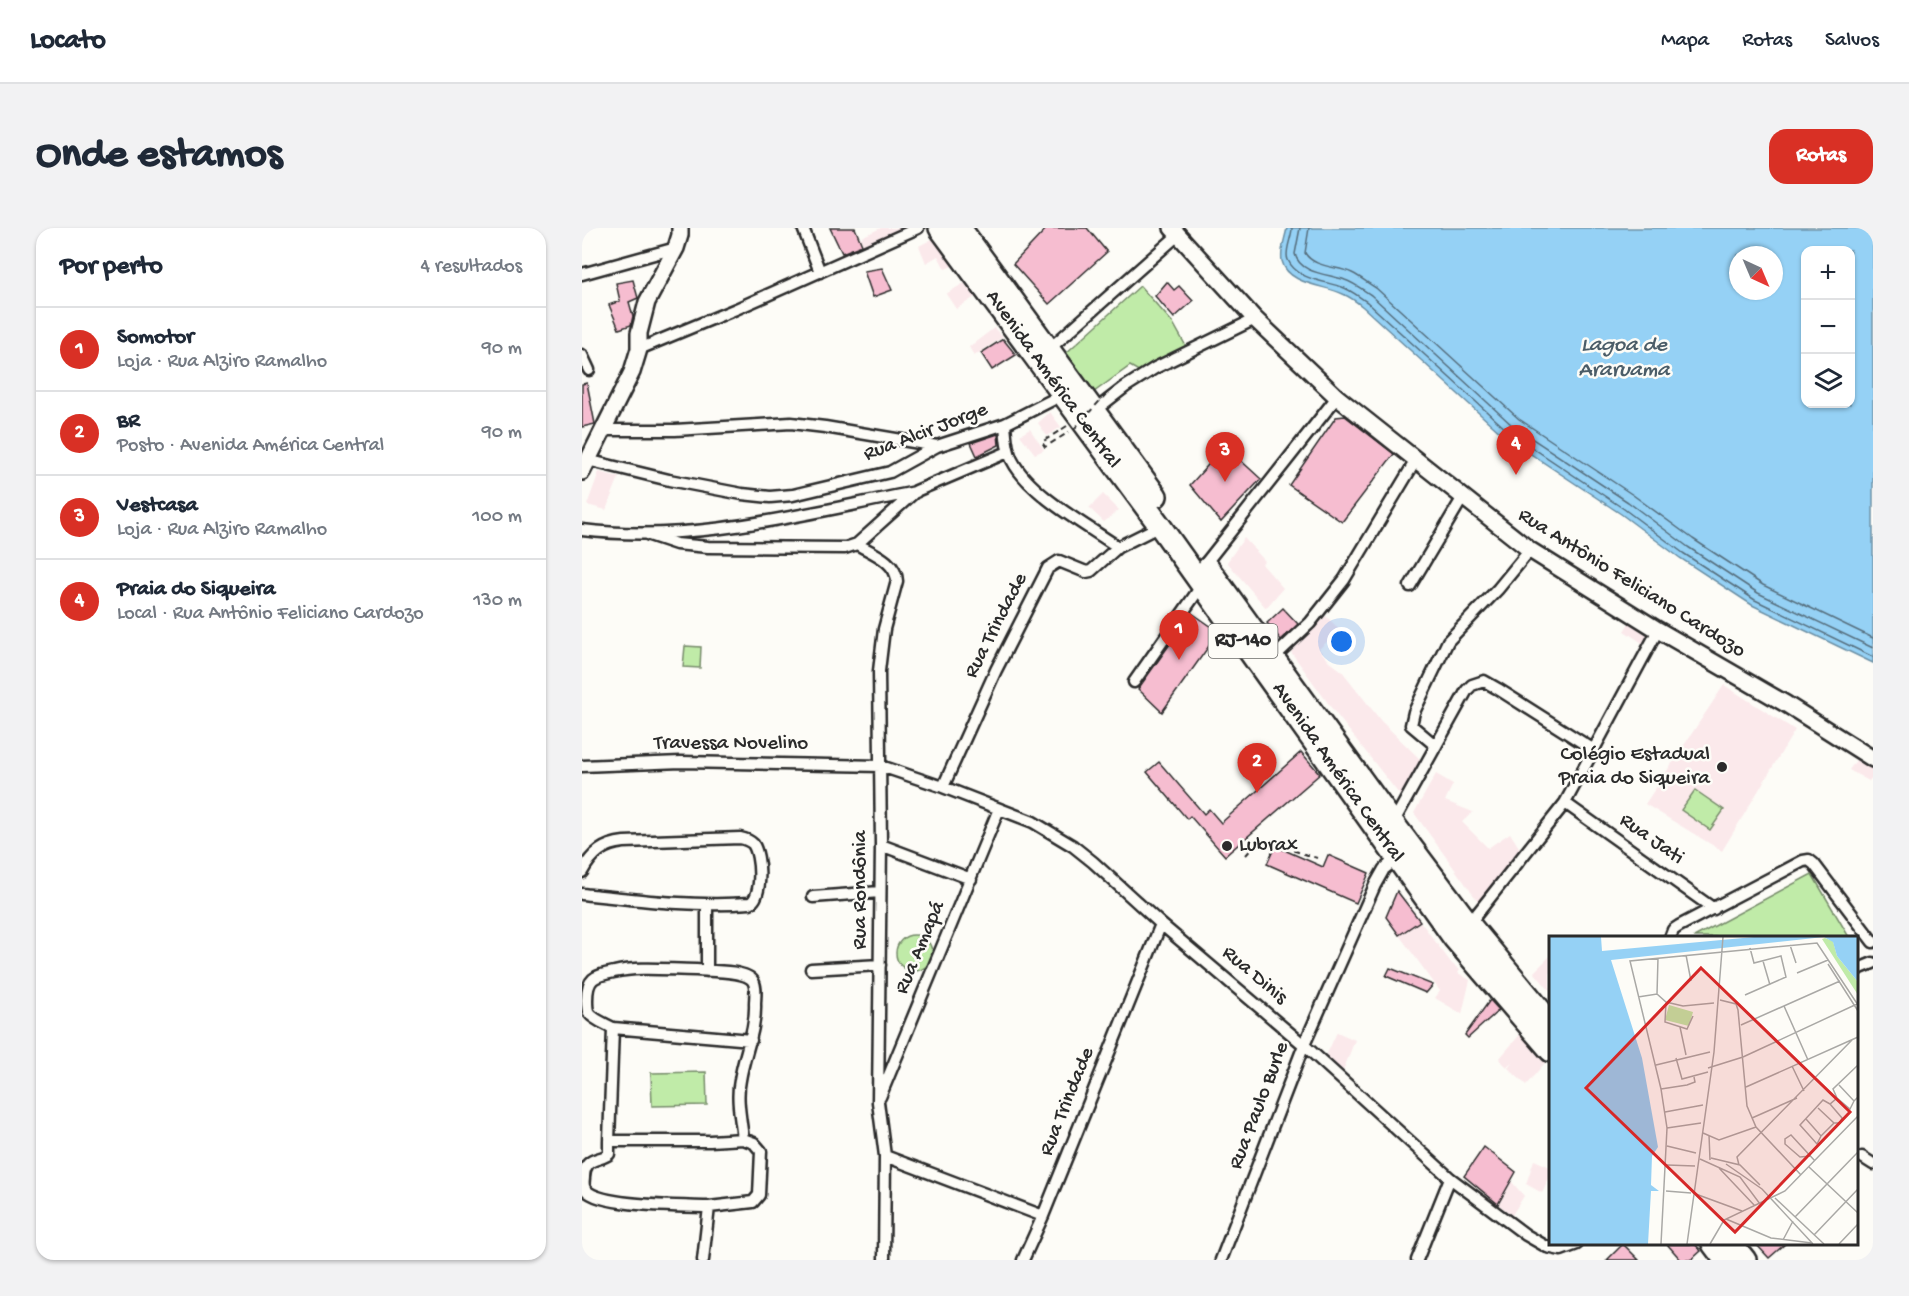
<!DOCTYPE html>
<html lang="pt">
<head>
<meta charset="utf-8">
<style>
	body { margin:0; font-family:"Gochi Hand",sans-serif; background:#f2f2f3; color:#1f2937 }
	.controls { position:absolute; right:18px; top:18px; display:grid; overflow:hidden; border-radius:12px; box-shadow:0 2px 4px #0004 }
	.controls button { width:54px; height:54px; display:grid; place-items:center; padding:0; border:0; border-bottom:2px solid #e0e1e3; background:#fff; color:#1f2937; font:30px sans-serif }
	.compass { position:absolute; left:1147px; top:18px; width:54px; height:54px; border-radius:50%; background:#fff; box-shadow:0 2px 4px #0004; rotate:136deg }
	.you { position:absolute; left:760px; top:414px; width:21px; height:21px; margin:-15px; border:4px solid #fff; border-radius:50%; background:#1a73e8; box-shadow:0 0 0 9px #1a73e833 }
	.badge { display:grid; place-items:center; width:39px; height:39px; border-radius:50%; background:#d93025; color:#fff; font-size:20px; font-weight:700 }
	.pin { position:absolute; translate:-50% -50px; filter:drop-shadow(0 2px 3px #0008) }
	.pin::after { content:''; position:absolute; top:32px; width:21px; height:18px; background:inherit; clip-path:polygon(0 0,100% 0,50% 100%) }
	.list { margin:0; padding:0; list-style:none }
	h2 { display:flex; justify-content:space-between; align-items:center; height:78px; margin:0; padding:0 24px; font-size:26px }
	h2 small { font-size:20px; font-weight:400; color:#747a83 }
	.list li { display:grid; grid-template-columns:39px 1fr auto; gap:18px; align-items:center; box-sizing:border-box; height:84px; padding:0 24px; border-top:2px solid #e0e1e3 }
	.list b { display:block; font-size:22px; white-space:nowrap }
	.list p { margin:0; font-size:20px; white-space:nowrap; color:#747a83 }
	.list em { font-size:20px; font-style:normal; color:#747a83 }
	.icon { flex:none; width:33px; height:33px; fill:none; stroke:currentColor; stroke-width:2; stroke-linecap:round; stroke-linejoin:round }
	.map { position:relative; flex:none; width:1291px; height:1032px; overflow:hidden; border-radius:18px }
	header { display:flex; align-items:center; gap:36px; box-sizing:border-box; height:84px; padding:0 30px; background:#fff; border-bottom:2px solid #e0e1e3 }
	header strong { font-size:28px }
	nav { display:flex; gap:33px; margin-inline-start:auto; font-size:21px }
	.intro { display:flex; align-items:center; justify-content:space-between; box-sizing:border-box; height:144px; padding:0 36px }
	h1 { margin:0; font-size:42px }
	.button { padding:15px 27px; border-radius:18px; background:#d93025; color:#fff; font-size:21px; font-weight:700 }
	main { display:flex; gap:36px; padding:0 36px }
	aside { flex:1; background:#fff; border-radius:18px; box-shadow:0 2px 4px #0004 }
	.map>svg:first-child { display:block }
</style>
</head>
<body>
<header>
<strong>Locato</strong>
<nav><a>Mapa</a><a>Rotas</a><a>Salvos</a></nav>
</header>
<div class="intro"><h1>Onde estamos</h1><a class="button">Rotas</a></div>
<main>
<aside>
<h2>Por perto<small>4 resultados</small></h2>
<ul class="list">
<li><span class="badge">1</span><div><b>Somotor</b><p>Loja · Rua Alziro Ramalho</p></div><em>90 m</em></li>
<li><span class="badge">2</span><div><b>BR</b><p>Posto · Avenida América Central</p></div><em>90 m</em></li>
<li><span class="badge">3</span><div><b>Vestcasa</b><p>Loja · Rua Alziro Ramalho</p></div><em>100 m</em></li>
<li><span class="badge">4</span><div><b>Praia do Siqueira</b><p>Local · Rua Antônio Feliciano Cardozo</p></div><em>130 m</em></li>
</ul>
</aside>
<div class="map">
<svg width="1291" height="1032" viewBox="0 0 1291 1032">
	<rect width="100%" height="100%" fill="#fdfcf7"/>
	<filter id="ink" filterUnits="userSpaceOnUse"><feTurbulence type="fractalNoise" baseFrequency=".0167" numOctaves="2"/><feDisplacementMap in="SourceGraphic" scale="12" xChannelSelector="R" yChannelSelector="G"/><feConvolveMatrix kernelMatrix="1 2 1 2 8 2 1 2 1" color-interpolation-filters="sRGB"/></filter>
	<g filter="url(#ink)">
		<path fill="#fbe9eb" d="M 299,0 L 329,0 L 282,20 L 277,10 Z
			M 354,9 L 373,37 L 363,41 L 356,28 L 344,35 L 337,18 Z
			M 382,55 L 393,69 L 374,81 L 364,66 Z
			M 412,100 L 421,109 L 392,128 L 387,119 Z
			M 468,184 L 479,199 L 465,208 L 456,195 Z
			M 448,201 L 462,222 L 453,226 L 438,207 Z
			M 17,244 L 37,249 L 24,282 L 5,277 Z
			M 521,266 L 537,282 L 522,294 L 507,280 Z
			M 662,310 L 683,333 L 680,336 L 701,360 L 684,380 L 645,334 Z
			M 744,388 L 758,402 L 737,421 L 747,433 L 760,443 L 799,493 L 842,535 L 820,570 L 751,482 L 709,424 Z
			M 1051,389 L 1073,404 L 1065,418 L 1042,403 Z
			M 1142,457 L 1213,502 L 1140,623 L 1063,576 Z
			M 1277,528 L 1291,538 L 1291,548 L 1287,553 L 1267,542 Z
			M 854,546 L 871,556 L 863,573 L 891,584 L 880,594 L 906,620 L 928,605 L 940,624 L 931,631 L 933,634 L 898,676 L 832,585 Z
			M 838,693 L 870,736 L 878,742 L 876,745 L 888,752 L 880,786 L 853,770 L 858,763 L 817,707 Z
			M 968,728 L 968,763 L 952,744 Z
			M 941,803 L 967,830 L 944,857 L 926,840 L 930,835 L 925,839 L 917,831 Z
			M 755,804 L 773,812 L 761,843 L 744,828 Z
			M 952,932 L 968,939 L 968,949 L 960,965 L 944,956 Z
			M 929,953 L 942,968 L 930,987 L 916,976 Z"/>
		<path fill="#c0eba8" stroke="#768b6a" stroke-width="1.5" d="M 558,58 L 591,95 L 605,120 L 560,145 L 548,138 L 512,164 L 483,126 Z
			M 103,418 L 119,419 L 118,440 L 101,439 Z
			M 1113,562 L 1142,582 L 1128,602 L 1099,582 Z
			M 1230,646 L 1267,709 L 1112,709 Z
			M314 725a18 18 0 1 1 36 0a18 18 0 1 1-36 0Z
			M 124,844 L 125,877 L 70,878 L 69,845 Z"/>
		<path fill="#95d1f5" stroke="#6b8fa4" stroke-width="1.5" fill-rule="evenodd" d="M 705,0 L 1291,0 L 1291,435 L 1170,377 L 1098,330 L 1039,286 L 923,209 L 781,79 C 775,74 768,69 761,66 C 743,57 706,57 700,33 C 698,22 703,11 705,0 ZM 1224,22 L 1268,22 L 1268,176 L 1224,176 ZM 1156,27 L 1192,27 L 1192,63 L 1156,63 Z"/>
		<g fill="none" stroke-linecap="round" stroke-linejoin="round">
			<path stroke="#556d7c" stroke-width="1.5" d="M 710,0 C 710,9 702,24 706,32 C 715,52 743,53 760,59 C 769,62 777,69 785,74 L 927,204 L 1042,281 L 1101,325 L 1173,372 L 1291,429
				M 718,0 L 713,26 C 718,46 747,46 763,52 C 772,55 781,62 789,67 L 931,198 L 1046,274 L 1106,319 L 1176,365 L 1291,420
				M 727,0 L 723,25 C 732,40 755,38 770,45 C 778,49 786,55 794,60 L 937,191 L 1051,267 L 1111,311 L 1181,357 L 1291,410"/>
		</g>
		<path fill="#f6bdd0" stroke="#2b2b2b" stroke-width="1.5" d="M 248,0 L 273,0 L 280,17 L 260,25 Z
			M 465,0 L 505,0 L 525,24 L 467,76 L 431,36 Z
			M 300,40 L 310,62 L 291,69 L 282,43 Z
			M 51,52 L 56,70 L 47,74 L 51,88 L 49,97 L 37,101 L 27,77 L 38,73 L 34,55 Z
			M 585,54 L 592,62 L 597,58 L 611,73 L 592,90 L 573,68 Z
			M 421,111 L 434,127 L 410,142 L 399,125 Z
			M 5,155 L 13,196 L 0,199 L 0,156 Z
			M 763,188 L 812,226 L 760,294 L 707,257 L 754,189 Z
			M 416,206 L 417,217 L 395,228 L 389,215 Z
			M 643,218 L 679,251 L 639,294 L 608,257 Z
			M 701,380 L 716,396 L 699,412 L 685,395 Z
			M 610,385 L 637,404 L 580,484 L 556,461 Z
			M 719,524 L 738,546 L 643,628 L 608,588 L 605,591 L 565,544 L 577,534 L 622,586 L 627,581 L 639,595 Z
			M 693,618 L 741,639 L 746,627 L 787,645 L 774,675 L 685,636 Z
			M 815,663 L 838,693 L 817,707 L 804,689 Z
			M 808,740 L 851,757 L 844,765 L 804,748 Z
			M 908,772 L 917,782 L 886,810 L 883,807 Z
			M 902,919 L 934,944 L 916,976 L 882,948 Z
			M 1041,1016 L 1057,1032 L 1025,1032 Z
			M 1085,1016 L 1113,1016 L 1119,1023 L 1109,1032 L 1099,1032 Z
			M 1174,1016 L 1203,1016 L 1187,1030 Z"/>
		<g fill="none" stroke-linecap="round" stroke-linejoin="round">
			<g stroke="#2b2b2b" stroke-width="15">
				<path id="street" d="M 221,0 L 238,44
					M 0,46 L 94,20
					M 57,121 L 154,81 L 336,0
					M 466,122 L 596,7
					M 0,127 L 7,142
					M 512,183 L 543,159 L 573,140 L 673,91
					M 423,196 C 424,208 424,221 430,232 C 447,266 504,297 536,319
					M 21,202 L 93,202 L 209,195 L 243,199 L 355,218
					M 5,232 L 87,252 L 160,266 L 188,269 L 211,267 L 308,244 L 355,218 L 423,196 L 480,167
					M 0,302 C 114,316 223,285 334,264
					M 67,307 L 94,316 L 126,319 L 263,320 L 275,316 L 334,263 L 426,224
					M 275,316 C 290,325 314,333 315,353 L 302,401 L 297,443 L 299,617 L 296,874 L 303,928 L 302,1032
					M 623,336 L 755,169
					M 828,358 L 881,269
					M 692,429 L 728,395 L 762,352 L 834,232
					M 552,454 L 620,357
					M 854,518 L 829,497 L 832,484 L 866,413 L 916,361 L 948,322
					M 0,538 L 99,534 L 299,538 L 361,559 L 451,594 L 491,618 L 511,634 L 579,696 L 722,817 L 868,950 L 944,1007 L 965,1019 L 979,1022 L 995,1016
					M 361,559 L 414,442 L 466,340 L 477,333 L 504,344 L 509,343 L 536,319 L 578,298
					M 983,575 L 1132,681
					M 811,595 L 885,462 L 890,457 L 902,453 L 916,461 L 1012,522
					M 299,617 L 389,651
					M 0,644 C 10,625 22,616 42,614 L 158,610 C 163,611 167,612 171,616 C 179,627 181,669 168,675 C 112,679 56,672 0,666
					M 231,669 L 298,664
					M 125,677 L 125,743
					M 887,696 L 983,575 L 1076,402
					M 1088,710 L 1091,702 L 1097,698 L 1221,633 L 1227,632 L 1232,636 L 1291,714
					M 229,741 L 298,737
					M 1274,742 L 1291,735
					M 31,800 C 24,796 12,792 7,785 C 5,782 5,776 5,772 C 5,750 12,748 32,744 C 58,738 87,742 114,742 C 127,743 164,742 171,753 C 175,759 173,769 173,776 C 174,802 162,826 158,852 C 154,871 159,892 161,911 L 172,915 L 179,923 L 177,967 L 171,974 L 127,979 L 121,1032
					M 298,869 L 417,581
					M 27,913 L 31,800 L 169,812
					M 303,928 L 461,988
					M 1280,929 L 1291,936
					M 127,979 C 103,978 18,979 4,962 C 0,958 2,954 2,949 C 2,944 3,940 6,936 C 12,930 21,931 27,926 L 27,913 L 128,913 L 161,911
					M 441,1032 L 461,988 L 579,696
					M 639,1032 L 722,817 L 793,657 L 802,641 L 818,628
					M 835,1032 L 868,950"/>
			</g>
			<g stroke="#2b2b2b" stroke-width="20">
				<path id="secondary" d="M 590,0 L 673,91 L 755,169 L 948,322 L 1076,402 L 1204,476 L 1291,531
					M 0,244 L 50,144 L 57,121 L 57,105 L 65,74 L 94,20 L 98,7 L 98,0"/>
			</g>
			<g stroke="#2b2b2b" stroke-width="26">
				<path id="highway" d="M 358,0 L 578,298 L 872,710 L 969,823
					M 378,0 L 574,268
					M 626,340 L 811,595 L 887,696 L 969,795
					M 1131,1016 L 1143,1032
					M 1150,1016 L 1163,1032"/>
			</g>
			<path stroke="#2b2b2b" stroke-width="2" stroke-dasharray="6 4.5" stroke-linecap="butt" d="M 485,198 L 460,214 L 463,219 L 487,204
				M 664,627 L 673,617 C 696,615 714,624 735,630"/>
			<use href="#street" stroke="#fdfcf7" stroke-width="10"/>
			<use href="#secondary" stroke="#fdfcf7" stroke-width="15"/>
			<use href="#highway" stroke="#fdfcf7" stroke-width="21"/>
			<path stroke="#2b2b2b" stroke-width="2" stroke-dasharray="6 4.5" stroke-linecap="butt" d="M 492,201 L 526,164"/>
		</g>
	</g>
	<g fill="#2b2b2b" stroke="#fdfcf7" stroke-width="2">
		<circle cx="1140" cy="539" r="6"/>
		<circle cx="645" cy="618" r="6"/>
	</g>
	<g text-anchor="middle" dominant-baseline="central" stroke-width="5" stroke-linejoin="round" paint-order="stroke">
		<rect fill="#fdfcf7" stroke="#6a6a68" stroke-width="1.5" x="626.5" y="396" width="69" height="34" rx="4.5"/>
		<g font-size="20" font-weight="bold" fill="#2b2b2b">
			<text x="661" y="413">RJ-140</text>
		</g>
		<g font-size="21" fill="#2b2b2b" stroke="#fdfcf7">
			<text transform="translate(470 152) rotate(54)">Avenida América Central</text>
			<text transform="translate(344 205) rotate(-21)">Rua Alcir Jorge</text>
			<text transform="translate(1049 356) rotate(32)">Rua Antônio Feliciano Cardozo</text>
			<text transform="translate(415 398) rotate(-63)">Rua Trindade</text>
			<text x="149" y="516">Travessa Novelino</text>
			<text transform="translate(755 545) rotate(55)">Avenida América Central</text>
			<text transform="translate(1069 612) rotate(35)">Rua Jati</text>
			<text transform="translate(279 662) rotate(-90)">Rua Rondônia</text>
			<text transform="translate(339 720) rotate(-67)">Rua Amapá</text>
			<text transform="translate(672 748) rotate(40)">Rua Dinis</text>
			<text transform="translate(486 874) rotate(-68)">Rua Trindade</text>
			<text transform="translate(678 878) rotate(-69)">Rua Paulo Burle</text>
		</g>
		<g font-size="21" fill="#2b2b2b" stroke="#fdfcf7" text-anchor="end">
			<text x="1128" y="527">Colégio Estadual<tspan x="1128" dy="24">Praia do Siqueira</tspan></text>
			<text x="657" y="618" text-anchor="start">Lubrax</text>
		</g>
		<g font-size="22" font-style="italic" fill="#4b5d68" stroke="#fdfcf7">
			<text x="1042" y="118">Lagoa de<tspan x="1042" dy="25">Araruama</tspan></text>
		</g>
	</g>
	<g transform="translate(967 708)">
		<rect width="309" height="309" fill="#fdfcf7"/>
		<path d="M 276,2 L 284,5 L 288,20 L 309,46 L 309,59 L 273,3 ZM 120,69 L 144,76 L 140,90 L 116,84 Z" fill="#c0eba8"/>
		<path d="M 0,1 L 52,1 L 53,15 L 205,1 L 309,1 L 309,46 L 288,20 L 284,6 L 275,1 L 62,24 L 93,122 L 109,211 L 103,220 L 102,249 L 110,255 L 102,255 L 99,308 L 0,308 Z" fill="#95d1f5"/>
		<path fill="none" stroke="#a9a8a5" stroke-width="1.5" d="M 241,9 L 247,27M 137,19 L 142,45M 214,25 L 221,49M 279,28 L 309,75M 248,37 L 279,24M 108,58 L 109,22M 196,59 L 237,41 L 232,20 L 205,27 L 201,12M 89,61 L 108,58 L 117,66 L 134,70 L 165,67M 171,64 L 187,68 L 189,74 L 198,170 L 207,191 L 252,239M 117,66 L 116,86 L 138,93 L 144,80M 235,70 L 259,124M 192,89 L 291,45M 131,91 L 137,119M 127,122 L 133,143 L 159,136M 107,129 L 161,116M 243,130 L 255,155M 159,132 L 194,121 L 308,68M 290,149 L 305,165 L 309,161M 197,151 L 309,101M 112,153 L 138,149 L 146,146 L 145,141M 288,162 L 301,173 L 305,165M 269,172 L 285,187 L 291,187 L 293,182 L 281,168M 116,176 L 154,169M 203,182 L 248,162M 257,183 L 272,200 L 285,187M 118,192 L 152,187M 154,197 L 170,204 L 207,191M 160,199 L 161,224M 272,200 L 268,208 L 251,189 L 274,164 L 281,168 L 288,162 L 284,153 L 309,129M 118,210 L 147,217M 262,220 L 251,221 L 236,208 L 236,203 L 242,199 L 266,225M 162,222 L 191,229 L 211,249M 151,223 L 191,241 L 211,268M 177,228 L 213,253 L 264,308M 118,229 L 146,230M 190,229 L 188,221 L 303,104M 260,231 L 309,277M 170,232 L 206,270M 117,255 L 142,257M 144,257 L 193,275M 226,262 L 275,308M 246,281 L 309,216M 177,283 L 222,302 L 263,307M 265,299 L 309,253M 234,304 L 244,285M 112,308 L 118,192 L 112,153 L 81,25 L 268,7 L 309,69M 138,308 L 165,116 L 174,1M 161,308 L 175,284 L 236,255 L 309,180M 290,308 L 309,288"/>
		<path fill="#d62828" fill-opacity="0.15" stroke="#d62828" stroke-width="3" d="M 152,32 L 301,176 L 186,296 L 37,152 Z"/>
		<rect width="309" height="309" fill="none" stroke="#2b2b2b" stroke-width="3"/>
	</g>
</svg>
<div class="controls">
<button>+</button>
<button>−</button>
<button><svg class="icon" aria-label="layers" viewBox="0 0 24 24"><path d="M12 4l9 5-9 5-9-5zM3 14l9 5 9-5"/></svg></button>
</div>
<svg class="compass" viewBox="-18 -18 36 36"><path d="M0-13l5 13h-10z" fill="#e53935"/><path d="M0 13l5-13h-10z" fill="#747a83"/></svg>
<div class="you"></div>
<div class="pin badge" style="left:597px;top:432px">1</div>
<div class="pin badge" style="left:675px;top:565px">2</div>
<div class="pin badge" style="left:643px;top:254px">3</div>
<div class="pin badge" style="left:934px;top:247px">4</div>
</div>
</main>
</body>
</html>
